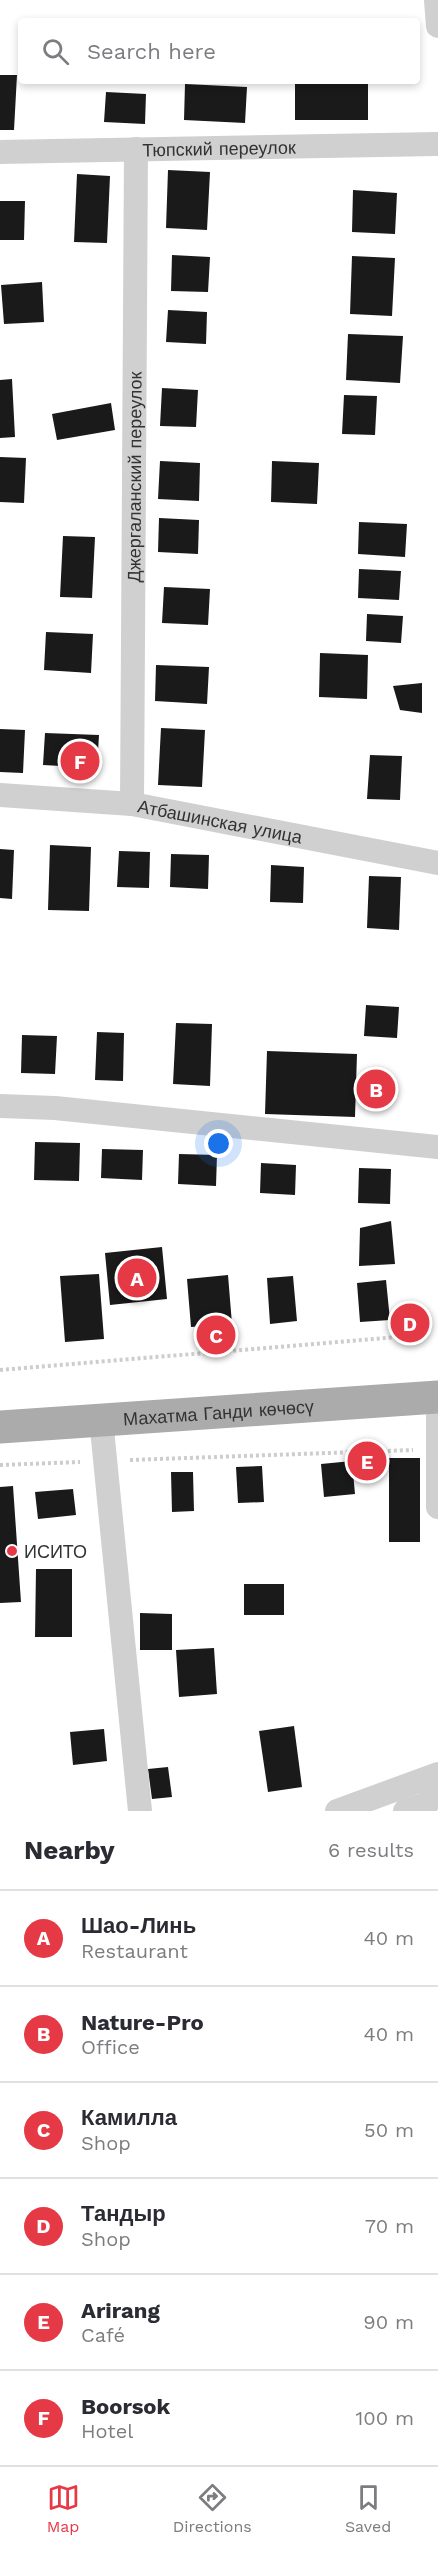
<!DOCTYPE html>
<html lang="en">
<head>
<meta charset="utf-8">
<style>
	body { margin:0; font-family:"Work Sans",sans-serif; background:#f2f2f3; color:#2b2b33 }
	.you { position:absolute; left:219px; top:1144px; width:21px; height:21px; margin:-15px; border:4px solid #fff; border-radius:50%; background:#1a73e8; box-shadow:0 0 0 9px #1a73e833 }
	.badge { display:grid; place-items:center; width:39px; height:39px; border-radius:50%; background:#e63946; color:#fff; font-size:20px; font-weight:700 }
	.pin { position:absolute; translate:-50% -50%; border:3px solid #fff; box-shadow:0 2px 6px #0006 }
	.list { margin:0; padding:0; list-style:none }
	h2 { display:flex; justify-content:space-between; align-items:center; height:78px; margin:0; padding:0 24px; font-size:26px }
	h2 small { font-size:20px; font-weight:400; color:#7c7c81 }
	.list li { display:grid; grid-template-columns:39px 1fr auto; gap:18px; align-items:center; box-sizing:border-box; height:96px; padding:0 24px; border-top:2px solid #e1e1e2 }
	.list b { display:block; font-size:22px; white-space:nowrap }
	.list p { margin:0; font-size:20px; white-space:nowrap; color:#7c7c81 }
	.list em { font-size:20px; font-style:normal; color:#7c7c81 }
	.icon { flex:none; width:33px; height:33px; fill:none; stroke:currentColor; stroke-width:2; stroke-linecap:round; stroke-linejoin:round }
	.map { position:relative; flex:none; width:438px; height:1811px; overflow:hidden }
	.search { position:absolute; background:#fff; box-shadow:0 3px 9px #0003; left:18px; right:18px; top:18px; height:66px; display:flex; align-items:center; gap:15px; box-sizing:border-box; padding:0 21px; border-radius:6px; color:#7c7c81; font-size:22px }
	.sheet { height:654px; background:#fff }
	nav { display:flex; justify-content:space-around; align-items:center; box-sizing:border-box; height:84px; border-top:2px solid #e1e1e2; background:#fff; font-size:16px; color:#7c7c81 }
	nav a { display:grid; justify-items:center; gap:3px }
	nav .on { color:#e63946 }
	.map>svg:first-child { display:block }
</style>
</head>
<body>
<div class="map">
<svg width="438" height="1811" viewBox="0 0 438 1811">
	<rect width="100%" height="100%" fill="#fff"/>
	<path fill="#1a1a1a" d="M 0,75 L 17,75 L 14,130 L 0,130 Z
		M 295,81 L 368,81 L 368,120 L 295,120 Z
		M 185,84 L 247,87 L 245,123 L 184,120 Z
		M 106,92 L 146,94 L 145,124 L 104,122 Z
		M 168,170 L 210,172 L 207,230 L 166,228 Z
		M 77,174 L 110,176 L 107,243 L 74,242 Z
		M 353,190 L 397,193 L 395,234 L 352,232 Z
		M 0,201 L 25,201 L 24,240 L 0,240 Z
		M 172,255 L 210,257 L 208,292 L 171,291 Z
		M 352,256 L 395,258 L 392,316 L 350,314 Z
		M 42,282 L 44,322 L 4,324 L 1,285 Z
		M 168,310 L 207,312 L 206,344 L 166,342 Z
		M 348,334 L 403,336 L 400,383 L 346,380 Z
		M 12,379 L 15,437 L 0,438 L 0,380 Z
		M 162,388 L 198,390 L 196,427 L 160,426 Z
		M 344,395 L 377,396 L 375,435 L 342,434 Z
		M 111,403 L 115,430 L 57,440 L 52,414 Z
		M 0,457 L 26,458 L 24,503 L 0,502 Z
		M 160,461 L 200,463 L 199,501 L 158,499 Z
		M 272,461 L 319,463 L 317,504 L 271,502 Z
		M 159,518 L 199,520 L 198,554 L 158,552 Z
		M 359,522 L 407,524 L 405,557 L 358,554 Z
		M 63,536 L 95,537 L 92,598 L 60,597 Z
		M 359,569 L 401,571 L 399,600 L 358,598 Z
		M 164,587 L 210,589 L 208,625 L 162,623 Z
		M 367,614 L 403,616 L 401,643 L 366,641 Z
		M 46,632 L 93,634 L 91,673 L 44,670 Z
		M 320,653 L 368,655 L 367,699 L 319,697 Z
		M 156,665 L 209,667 L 207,704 L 155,701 Z
		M 422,683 L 422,713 L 400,710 L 393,686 Z
		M 161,728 L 205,730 L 202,787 L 158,785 Z
		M 0,729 L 25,730 L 23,773 L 0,772 Z
		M 45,733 L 99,735 L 97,768 L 43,765 Z
		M 370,755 L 402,756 L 400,800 L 367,799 Z
		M 50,845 L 91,847 L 89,911 L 48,910 Z
		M 0,849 L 14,850 L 12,899 L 0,898 Z
		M 119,851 L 150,852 L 149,888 L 117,887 Z
		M 171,854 L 209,855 L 208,889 L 170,887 Z
		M 271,865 L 304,867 L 303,903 L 270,902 Z
		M 369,876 L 401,877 L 399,930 L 367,928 Z
		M 366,1005 L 399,1007 L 397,1038 L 364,1036 Z
		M 176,1023 L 212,1024 L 210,1086 L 173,1084 Z
		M 97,1032 L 124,1033 L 123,1081 L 95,1080 Z
		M 22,1035 L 57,1036 L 55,1074 L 21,1073 Z
		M 267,1051 L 357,1054 L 355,1117 L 265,1114 Z
		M 35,1142 L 80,1143 L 79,1181 L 34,1180 Z
		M 102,1149 L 143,1150 L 142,1180 L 101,1178 Z
		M 179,1154 L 217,1155 L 216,1186 L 178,1184 Z
		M 261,1163 L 296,1165 L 295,1195 L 260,1193 Z
		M 359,1168 L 391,1169 L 390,1204 L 358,1203 Z
		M 391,1221 L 395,1264 L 359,1266 L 360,1228 Z
		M 162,1247 L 167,1299 L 110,1305 L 105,1253 Z
		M 99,1274 L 104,1339 L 65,1342 L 60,1276 Z
		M 228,1275 L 232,1324 L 191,1327 L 187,1279 Z
		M 293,1276 L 297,1321 L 270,1324 L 267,1278 Z
		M 386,1280 L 390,1320 L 360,1322 L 357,1283 Z
		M 389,1458 L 420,1458 L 420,1542 L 389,1542 Z
		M 352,1461 L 355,1494 L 324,1497 L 321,1464 Z
		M 262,1466 L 264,1502 L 238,1503 L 236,1467 Z
		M 171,1472 L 193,1472 L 194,1511 L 172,1512 Z
		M 13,1486 L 21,1602 L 0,1603 L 0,1487 Z
		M 73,1489 L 76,1515 L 38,1519 L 35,1492 Z
		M 36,1569 L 72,1569 L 72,1637 L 35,1637 Z
		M 244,1584 L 284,1584 L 284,1615 L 244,1615 Z
		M 140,1613 L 172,1614 L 172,1650 L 140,1650 Z
		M 214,1648 L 217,1694 L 179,1697 L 176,1650 Z
		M 294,1726 L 302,1787 L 268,1792 L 259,1731 Z
		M 104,1729 L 107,1761 L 73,1765 L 70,1732 Z
		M 168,1767 L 172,1797 L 152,1799 L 148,1769 Z"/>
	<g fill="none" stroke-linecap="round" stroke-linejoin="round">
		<path stroke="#cdcdcd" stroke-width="4" stroke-dasharray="3 3" stroke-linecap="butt" d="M 0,1370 L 422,1335
			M 130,1460 L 413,1450
			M 0,1465 L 80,1462"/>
		<g stroke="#d0d0d0" stroke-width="24">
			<path d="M 436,0 L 438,26"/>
			<path id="s1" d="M 0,152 L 438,144"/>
			<path id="s2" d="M 0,795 L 132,804 L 438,863"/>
			<path id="s3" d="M 132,804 L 136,149"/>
			<path d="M 0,1106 L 55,1108 L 438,1147"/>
			<path d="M 438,1405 L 438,1507"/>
			<path d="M 101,1419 L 140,1811"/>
			<path d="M 337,1811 L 438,1774"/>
			<path d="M 405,1811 L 427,1804 L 438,1785"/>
		</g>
		<path stroke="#ababab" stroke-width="33" id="s4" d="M 0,1427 L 438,1397"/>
	</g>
	<circle fill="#e63946" stroke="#fff" stroke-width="2" cx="12" cy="1551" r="6"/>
	<g text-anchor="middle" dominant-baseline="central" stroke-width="6" stroke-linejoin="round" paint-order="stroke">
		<g font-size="18" fill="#333" stroke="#fff">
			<text stroke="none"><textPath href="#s1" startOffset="219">Тюпский переулок</textPath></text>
			<text stroke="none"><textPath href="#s3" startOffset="327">Джергаланский переулок</textPath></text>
			<text stroke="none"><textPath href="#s2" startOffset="222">Атбашинская улица</textPath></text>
			<text stroke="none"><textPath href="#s4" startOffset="219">Махатма Ганди көчөсү</textPath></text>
		</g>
		<g font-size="18" fill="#333" stroke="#fff" text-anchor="start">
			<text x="24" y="1551">ИСИТО</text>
		</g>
	</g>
</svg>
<div class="you"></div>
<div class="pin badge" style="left:137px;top:1278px">A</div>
<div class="pin badge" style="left:376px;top:1089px">B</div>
<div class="pin badge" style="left:216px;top:1335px">C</div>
<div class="pin badge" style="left:410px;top:1323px">D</div>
<div class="pin badge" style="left:367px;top:1461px">E</div>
<div class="pin badge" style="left:80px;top:761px">F</div>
<div class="search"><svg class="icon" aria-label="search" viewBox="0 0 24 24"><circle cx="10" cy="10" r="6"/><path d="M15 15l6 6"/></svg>Search here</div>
</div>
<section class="sheet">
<h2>Nearby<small>6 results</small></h2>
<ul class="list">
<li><span class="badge">A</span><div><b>Шао-Линь</b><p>Restaurant</p></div><em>40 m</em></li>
<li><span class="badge">B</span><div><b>Nature-Pro</b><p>Office</p></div><em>40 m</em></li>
<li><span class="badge">C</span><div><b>Камилла</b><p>Shop</p></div><em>50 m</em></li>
<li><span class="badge">D</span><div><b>Тандыр</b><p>Shop</p></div><em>70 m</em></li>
<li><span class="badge">E</span><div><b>Arirang</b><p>Café</p></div><em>90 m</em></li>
<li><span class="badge">F</span><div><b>Boorsok</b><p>Hotel</p></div><em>100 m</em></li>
</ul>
</section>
<nav>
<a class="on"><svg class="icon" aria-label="map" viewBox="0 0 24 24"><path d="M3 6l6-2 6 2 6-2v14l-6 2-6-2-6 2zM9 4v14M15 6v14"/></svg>Map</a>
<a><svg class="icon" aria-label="directions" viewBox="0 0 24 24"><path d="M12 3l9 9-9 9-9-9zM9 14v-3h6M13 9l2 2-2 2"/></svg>Directions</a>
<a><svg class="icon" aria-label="saved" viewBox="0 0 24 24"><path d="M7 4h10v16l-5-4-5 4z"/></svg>Saved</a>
</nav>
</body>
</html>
